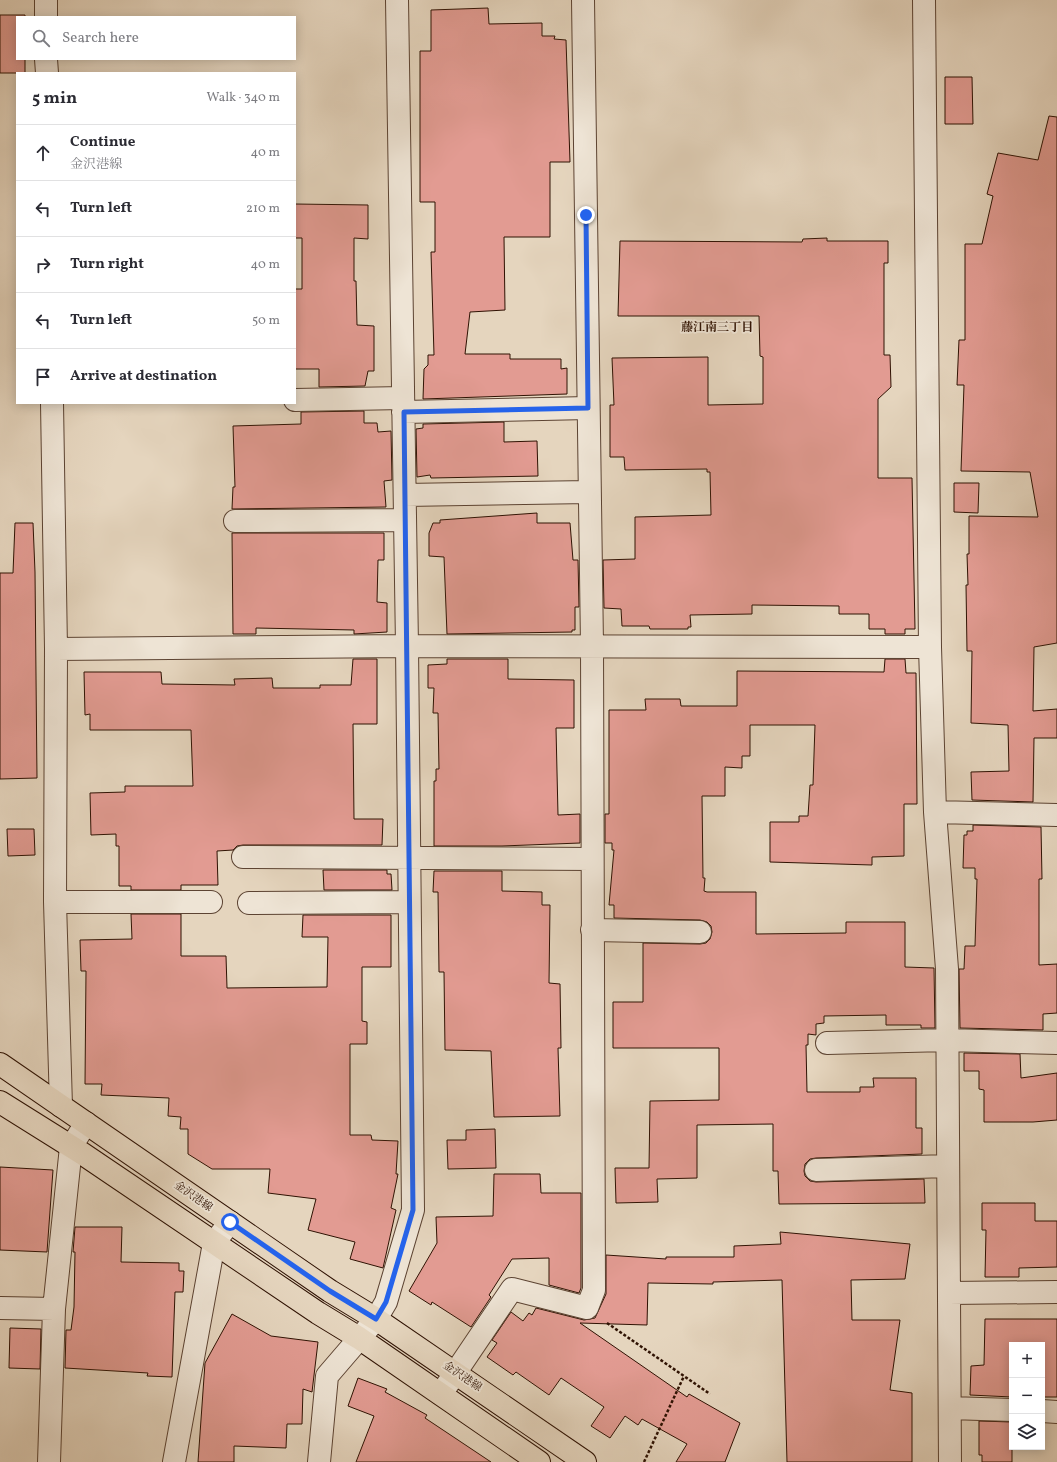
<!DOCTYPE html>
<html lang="en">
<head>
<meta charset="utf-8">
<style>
	body { margin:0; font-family:Vollkorn,"Noto Serif JP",serif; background:#f7f7f7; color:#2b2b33 }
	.controls { position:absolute; right:12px; bottom:12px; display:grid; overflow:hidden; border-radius:0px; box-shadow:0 2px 10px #0003 }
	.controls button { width:36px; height:36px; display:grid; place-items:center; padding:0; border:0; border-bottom:1px solid #e1e1e2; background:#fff; color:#2b2b33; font:20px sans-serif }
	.stop { position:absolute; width:12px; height:12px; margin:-9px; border:3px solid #2563eb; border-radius:50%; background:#fff }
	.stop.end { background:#2563eb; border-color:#fff; box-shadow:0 1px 4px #0008 }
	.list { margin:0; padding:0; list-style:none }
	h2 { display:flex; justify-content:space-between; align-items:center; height:52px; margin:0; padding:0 16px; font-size:17px }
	h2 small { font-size:13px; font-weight:400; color:#7c7c81 }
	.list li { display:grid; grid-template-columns:26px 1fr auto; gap:12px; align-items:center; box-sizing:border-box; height:56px; padding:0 16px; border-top:1px solid #e1e1e2 }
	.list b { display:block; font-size:15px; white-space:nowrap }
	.list p { margin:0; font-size:13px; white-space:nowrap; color:#7c7c81 }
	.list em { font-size:13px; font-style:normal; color:#7c7c81 }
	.icon { flex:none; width:22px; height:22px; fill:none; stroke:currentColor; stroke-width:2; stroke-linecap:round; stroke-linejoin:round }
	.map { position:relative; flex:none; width:1057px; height:1462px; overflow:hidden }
	.search { position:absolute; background:#fff; box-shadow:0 2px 10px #0003; left:16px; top:16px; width:280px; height:44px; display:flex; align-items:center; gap:10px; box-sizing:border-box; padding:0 14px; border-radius:0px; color:#7c7c81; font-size:15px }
	.panel { position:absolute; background:#fff; box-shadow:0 2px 10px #0003; left:16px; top:72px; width:280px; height:332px; border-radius:0px }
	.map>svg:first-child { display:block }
</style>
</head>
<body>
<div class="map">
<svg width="1057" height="1462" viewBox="0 0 1057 1462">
	<rect width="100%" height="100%" fill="#e5d5be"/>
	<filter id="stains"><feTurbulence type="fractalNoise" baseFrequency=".005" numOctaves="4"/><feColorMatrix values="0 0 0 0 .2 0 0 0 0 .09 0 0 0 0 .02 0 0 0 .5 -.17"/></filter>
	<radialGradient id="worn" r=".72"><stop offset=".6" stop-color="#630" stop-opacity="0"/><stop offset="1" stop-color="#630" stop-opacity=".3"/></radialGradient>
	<path fill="#e29b92" stroke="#2f1203" d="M 488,8 L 489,24 L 542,23 L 542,36 L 555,36 L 554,39 L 566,40 L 570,162 L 550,162 L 550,237 L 504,237 L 505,310 L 470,312 L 465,354 L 510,354 L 510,359 L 561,359 L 561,369 L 567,368 L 567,394 L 423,399 L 424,369 L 428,365 L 428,355 L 434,355 L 431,252 L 435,252 L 435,202 L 420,202 L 420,51 L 431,51 L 431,10 Z
		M 0,15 L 25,15 L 25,17 L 17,17 L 17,59 L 25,59 L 25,73 L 0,73 Z
		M 945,77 L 972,77 L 973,124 L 945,124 Z
		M 1049,116 L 1057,117 L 1057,643 L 1034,647 L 1033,711 L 1057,709 L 1057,738 L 1034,738 L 1033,802 L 972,800 L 971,772 L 1009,771 L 1008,725 L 971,723 L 972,651 L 967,651 L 966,585 L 968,585 L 967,554 L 969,554 L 969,516 L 1038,517 L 1030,472 L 961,471 L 964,385 L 957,385 L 959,340 L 965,340 L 965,244 L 982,244 L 993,196 L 987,194 L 998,153 L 1038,160 Z
		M 295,204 L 368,205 L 368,239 L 354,238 L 354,281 L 356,281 L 357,325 L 374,326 L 374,371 L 368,371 L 365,386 L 319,387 L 319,369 L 295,369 L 295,289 L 302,289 L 302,238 L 295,238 Z
		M 827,238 L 827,241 L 888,241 L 888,263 L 884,263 L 884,355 L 890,355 L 891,387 L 878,399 L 878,478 L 912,478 L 915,629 L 905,629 L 905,634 L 885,634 L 885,629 L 869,629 L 869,614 L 839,614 L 839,606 L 752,605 L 752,614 L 690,615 L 691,627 L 688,627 L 688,629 L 650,629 L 649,626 L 622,626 L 621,609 L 604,608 L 603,560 L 635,559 L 635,517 L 711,515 L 710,472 L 707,472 L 707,469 L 625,470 L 624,457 L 610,457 L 610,405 L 614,405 L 612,358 L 708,357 L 708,405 L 763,404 L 763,357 L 760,356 L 759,316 L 618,316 L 620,241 L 802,242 L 803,239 Z
		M 364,411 L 364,423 L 377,423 L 378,432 L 391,431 L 392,480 L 384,481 L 386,507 L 232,509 L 233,487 L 235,487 L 233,426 L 301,424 L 301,412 Z
		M 504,422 L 504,442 L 537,441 L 538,476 L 431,478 L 430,475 L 417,477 L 416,429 L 423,428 L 423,424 Z
		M 954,483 L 979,483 L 978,513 L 954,512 Z
		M 537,513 L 537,523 L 570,523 L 573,560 L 578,560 L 579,607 L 575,607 L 575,630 L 572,630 L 572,632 L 447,634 L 444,557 L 429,556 L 429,533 L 433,523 L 440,523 L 440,520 Z
		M 15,523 L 33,523 L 35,572 L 37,778 L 0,779 L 0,573 L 13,573 Z
		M 232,533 L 384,533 L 384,560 L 378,560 L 377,602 L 387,603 L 387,632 L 354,634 L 354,630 L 256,628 L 256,634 L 233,634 Z
		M 353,659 L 377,659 L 377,724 L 353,724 L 354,819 L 383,819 L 382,845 L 243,845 L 237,846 L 233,850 L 217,851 L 218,885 L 181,885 L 181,890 L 131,890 L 131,886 L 119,886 L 119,846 L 116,846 L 116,834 L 91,835 L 90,793 L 125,792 L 125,786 L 193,786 L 191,730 L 90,730 L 90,714 L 85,715 L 84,672 L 161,672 L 162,684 L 235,685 L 234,679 L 272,678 L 273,688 L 320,688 L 320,685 L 351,685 Z
		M 447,659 L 508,659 L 508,679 L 574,680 L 574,728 L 556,728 L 558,815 L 580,814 L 580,843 L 502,846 L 434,846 L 434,781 L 436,781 L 436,769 L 439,769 L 438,713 L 433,713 L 434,688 L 428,688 L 428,665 L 447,664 Z
		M 885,659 L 905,659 L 906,673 L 916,673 L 917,804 L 904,804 L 904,856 L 872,857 L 872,865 L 770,862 L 770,822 L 799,822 L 799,816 L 808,816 L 810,785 L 813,785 L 815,725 L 750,725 L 750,756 L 742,756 L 742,768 L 725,767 L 725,796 L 702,796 L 703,878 L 705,878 L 704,891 L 707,892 L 756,892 L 756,934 L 846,933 L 846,922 L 905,922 L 905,967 L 934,968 L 935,1028 L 921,1028 L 921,1025 L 886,1025 L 886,1015 L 824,1016 L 824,1023 L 816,1024 L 816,1035 L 808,1034 L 808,1045 L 806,1045 L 807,1092 L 860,1092 L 860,1087 L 874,1087 L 873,1078 L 916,1078 L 916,1128 L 922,1128 L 922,1154 L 816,1158 L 810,1159 L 805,1164 L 804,1171 L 805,1176 L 810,1181 L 816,1182 L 924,1179 L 925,1203 L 779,1204 L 778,1171 L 773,1171 L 773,1124 L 697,1125 L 697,1178 L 657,1179 L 658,1202 L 616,1203 L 615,1168 L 649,1168 L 650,1101 L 719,1100 L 719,1048 L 613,1048 L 613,1002 L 643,1002 L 643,943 L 700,944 L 706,943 L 710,939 L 712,932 L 711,926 L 707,922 L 700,920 L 614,918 L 614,905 L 609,905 L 614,850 L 612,850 L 612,843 L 605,843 L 605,814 L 609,814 L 609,710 L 646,710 L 645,699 L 680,699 L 681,706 L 737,706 L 737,671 L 884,672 Z
		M 973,825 L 1041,827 L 1042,879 L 1039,879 L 1039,965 L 1057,964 L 1057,1013 L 1043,1014 L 1043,1030 L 960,1028 L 959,969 L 964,969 L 965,946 L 975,946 L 977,879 L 975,879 L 975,868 L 963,868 L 964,835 L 967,835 L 967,831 L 973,831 Z
		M 7,829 L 34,829 L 35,855 L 8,856 Z
		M 323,870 L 387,870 L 387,874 L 391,874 L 392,890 L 324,890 Z
		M 434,871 L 502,871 L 502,891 L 542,892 L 542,905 L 550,905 L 549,983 L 560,984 L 561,1048 L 558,1048 L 560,1116 L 494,1117 L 491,1051 L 445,1050 L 444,972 L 439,972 L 438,892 L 433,892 Z
		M 131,914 L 181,914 L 181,956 L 226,956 L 227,988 L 327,987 L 328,937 L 302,937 L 303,915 L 391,915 L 391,967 L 362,967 L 362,1021 L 367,1022 L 367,1044 L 350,1044 L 350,1135 L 371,1135 L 372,1140 L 398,1141 L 396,1174 L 398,1174 L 391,1208 L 396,1210 L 383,1268 L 350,1259 L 355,1242 L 308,1230 L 316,1199 L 268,1193 L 270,1169 L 212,1169 L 188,1154 L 188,1129 L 180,1129 L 181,1117 L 168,1116 L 169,1098 L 101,1095 L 102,1084 L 85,1084 L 86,971 L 81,971 L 80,940 L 132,939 Z
		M 964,1053 L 1020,1054 L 1021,1078 L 1057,1073 L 1057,1120 L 1033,1122 L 984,1122 L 984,1090 L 979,1089 L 979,1071 L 964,1071 Z
		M 495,1129 L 496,1168 L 448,1169 L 447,1140 L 466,1140 L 466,1130 Z
		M 0,1167 L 53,1170 L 47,1252 L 0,1250 Z
		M 494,1174 L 540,1174 L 541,1193 L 581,1193 L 581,1288 L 579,1293 L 549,1285 L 549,1258 L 512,1259 L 489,1295 L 491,1297 L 471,1327 L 432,1302 L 431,1305 L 409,1291 L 437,1243 L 436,1217 L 493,1216 Z
		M 982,1203 L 1035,1203 L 1035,1221 L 1057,1221 L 1057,1267 L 1019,1268 L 1019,1277 L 985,1277 L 986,1230 L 982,1230 Z
		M 75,1227 L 122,1227 L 121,1262 L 179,1263 L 179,1271 L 184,1271 L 183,1292 L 175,1292 L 172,1377 L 147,1376 L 148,1373 L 65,1368 L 66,1330 L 71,1330 L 74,1307 L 75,1252 L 73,1252 Z
		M 780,1232 L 910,1244 L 905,1279 L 851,1280 L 852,1320 L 900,1320 L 890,1390 L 912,1393 L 912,1462 L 787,1462 L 782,1280 L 713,1282 L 713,1284 L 648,1283 L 647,1325 L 580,1323 L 687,1397 L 689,1394 L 740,1423 L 725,1462 L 676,1462 L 687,1444 L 642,1419 L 638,1425 L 625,1416 L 610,1438 L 591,1426 L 604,1407 L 561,1378 L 549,1395 L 516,1372 L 513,1375 L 487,1357 L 497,1343 L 492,1340 L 511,1312 L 523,1321 L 529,1313 L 532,1315 L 536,1308 L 584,1320 L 595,1318 L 606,1294 L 606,1255 L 666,1259 L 666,1257 L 734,1257 L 734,1246 L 781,1244 Z
		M 232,1314 L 271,1336 L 318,1342 L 312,1392 L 303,1389 L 302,1424 L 287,1424 L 286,1448 L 234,1446 L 234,1462 L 198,1462 L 205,1363 Z
		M 985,1319 L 1057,1319 L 1057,1397 L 1042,1397 L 1042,1345 L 1012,1345 L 1012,1397 L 970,1395 L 971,1366 L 984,1365 Z
		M 10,1328 L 41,1329 L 40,1369 L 9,1368 Z
		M 358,1378 L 387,1389 L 385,1392 L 427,1415 L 425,1418 L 491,1462 L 356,1462 L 374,1416 L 348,1406 Z
		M 979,1421 L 1012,1422 L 1012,1462 L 982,1462 L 982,1455 L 979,1455 Z"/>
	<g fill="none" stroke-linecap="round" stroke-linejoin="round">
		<g stroke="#5c4332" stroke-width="24">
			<path id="minor" d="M 46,0 L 46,17
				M 46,59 L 47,73
				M 295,400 L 403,398
				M 52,403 L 56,649 L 55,902 L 61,1106
				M 403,412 L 588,408
				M 405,495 L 589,492
				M 235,521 L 405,520
				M 930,647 L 935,812
				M 56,649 L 407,646 L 397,0
				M 243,857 L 592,859
				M 55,902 L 211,902
				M 249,903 L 408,902
				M 592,930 L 700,932
				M 827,1043 L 947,1040 L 1057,1043
				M 816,1170 L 948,1166
				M 949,1293 L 1057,1292
				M 0,1308 L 54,1309
				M 441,1394 L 512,1289 L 587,1308 L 594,1290 L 592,645 L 583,0
				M 950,1408 L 1012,1410
				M 1042,1411 L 1057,1412
				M 49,1462 L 54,1309 L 71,1147 L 86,1123
				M 174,1462 L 214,1243 L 230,1222
				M 319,1462 L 327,1376 L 376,1319 L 386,1302 L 413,1210 L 407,646 L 930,647 L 924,0
				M 950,1462 L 947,969 L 935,812 L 1057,815"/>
		</g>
		<g stroke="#2f1203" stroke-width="24">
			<path id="major" d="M 0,1064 L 330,1291 L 376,1319 L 585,1462
				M 0,1102 L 83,1154 L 318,1313 L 359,1338 L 539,1462"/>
		</g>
		<path stroke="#2f1203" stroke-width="2.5" stroke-dasharray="3 2" stroke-linecap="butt" d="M 607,1323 L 710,1394
			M 644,1462 L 684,1376"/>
		<use href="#minor" stroke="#eee4d5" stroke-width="22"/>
		<use href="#major" stroke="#e5d5be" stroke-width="22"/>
	</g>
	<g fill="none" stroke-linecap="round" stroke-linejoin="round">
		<path stroke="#2563eb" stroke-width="5" d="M 230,1222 L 330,1291 L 376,1319 L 386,1302 L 413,1210 L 404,412 L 588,408 L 586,215"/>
	</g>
	<g text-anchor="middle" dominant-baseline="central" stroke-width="3.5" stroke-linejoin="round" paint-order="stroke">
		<g font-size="11" fill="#2f1203" stroke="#eee4d5">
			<text transform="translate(193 1197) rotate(35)">金沢港線</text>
			<text transform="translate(462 1377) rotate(34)">金沢港線</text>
		</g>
		<g font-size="12" font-weight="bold" fill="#2f1203" stroke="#eee4d5">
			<text x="717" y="328">藤江南三丁目</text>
		</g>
	</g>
	<rect width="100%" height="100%" filter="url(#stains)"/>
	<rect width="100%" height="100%" fill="url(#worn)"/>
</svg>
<div class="controls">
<button>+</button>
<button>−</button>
<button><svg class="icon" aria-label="layers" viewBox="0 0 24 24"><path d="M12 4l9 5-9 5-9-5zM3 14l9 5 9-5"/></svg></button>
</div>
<div class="stop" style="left:230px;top:1222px"></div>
<div class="stop end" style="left:586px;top:215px"></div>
<div class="search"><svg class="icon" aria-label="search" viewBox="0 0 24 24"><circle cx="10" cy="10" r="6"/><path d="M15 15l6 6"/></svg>Search here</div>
<section class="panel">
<h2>5 min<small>Walk · 340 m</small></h2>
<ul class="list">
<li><svg class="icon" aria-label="ahead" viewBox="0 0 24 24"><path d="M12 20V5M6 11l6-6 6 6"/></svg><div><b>Continue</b><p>金沢港線</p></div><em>40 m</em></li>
<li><svg class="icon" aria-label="left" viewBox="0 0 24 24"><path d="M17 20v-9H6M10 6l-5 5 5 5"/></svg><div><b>Turn left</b></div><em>210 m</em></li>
<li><svg class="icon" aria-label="right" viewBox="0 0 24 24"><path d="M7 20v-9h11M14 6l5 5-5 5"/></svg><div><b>Turn right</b></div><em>40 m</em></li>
<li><svg class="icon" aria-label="left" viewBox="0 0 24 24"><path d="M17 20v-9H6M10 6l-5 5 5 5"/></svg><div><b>Turn left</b></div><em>50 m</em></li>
<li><svg class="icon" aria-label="arrive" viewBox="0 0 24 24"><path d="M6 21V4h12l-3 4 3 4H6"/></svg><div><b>Arrive at destination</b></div></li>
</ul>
</section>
</div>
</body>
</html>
